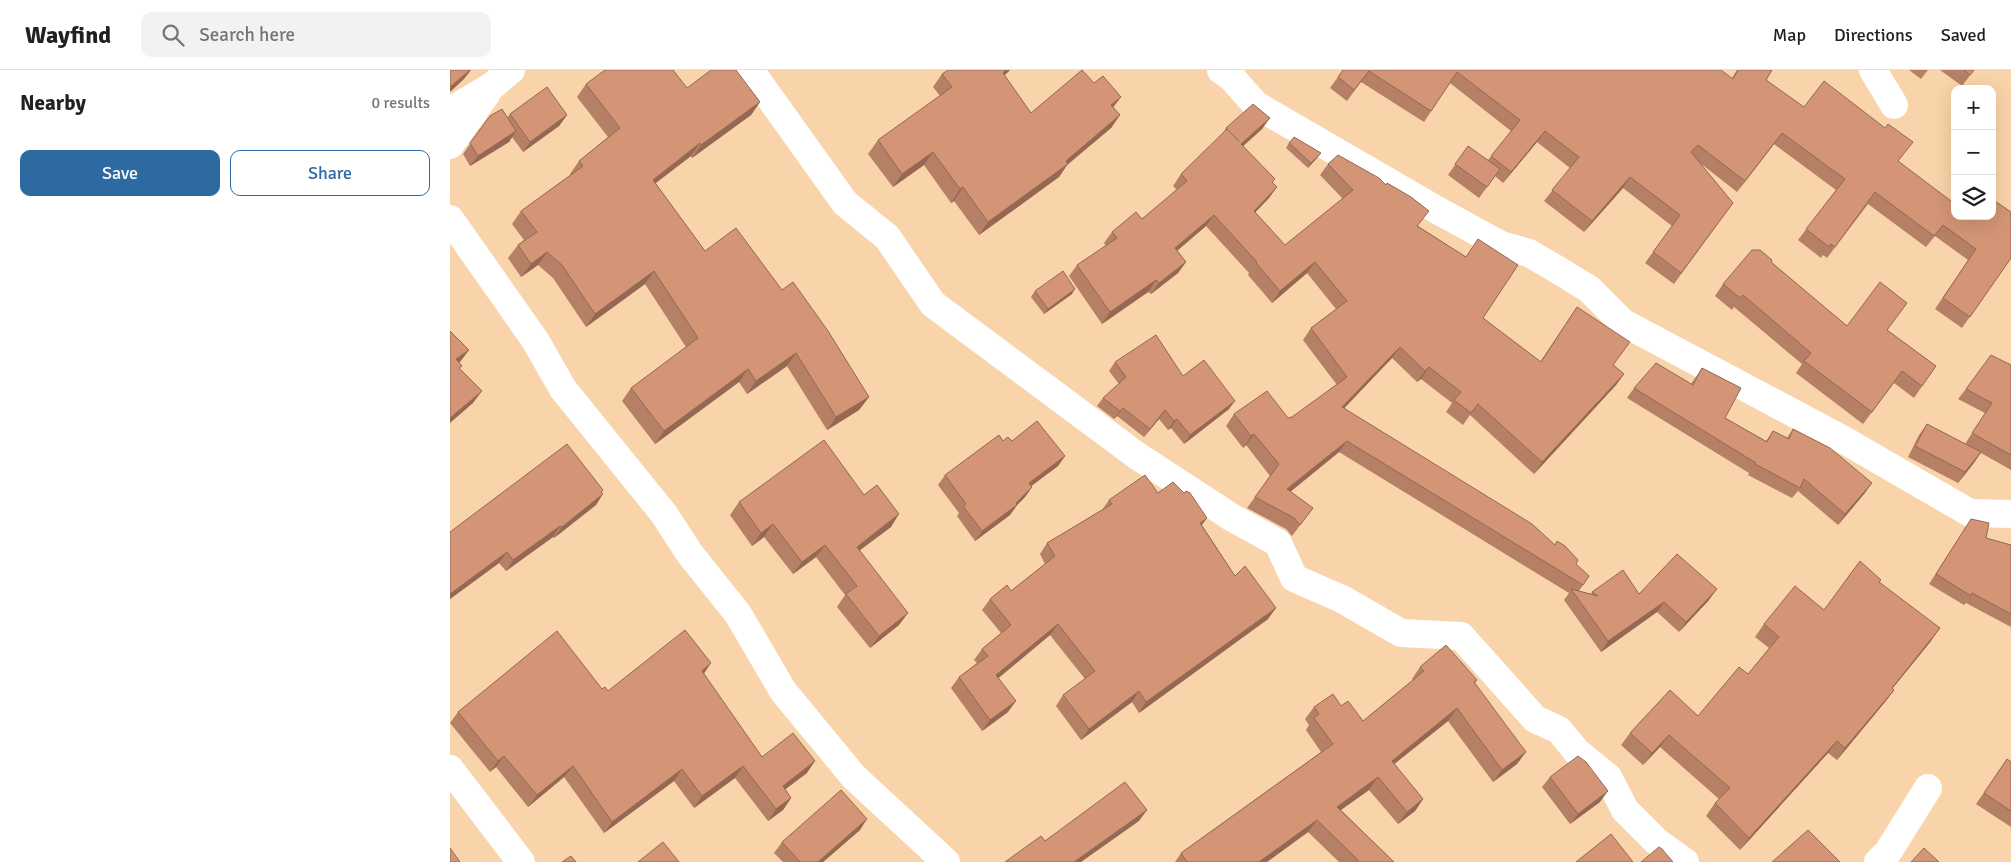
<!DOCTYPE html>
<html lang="en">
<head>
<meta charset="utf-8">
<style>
	body { margin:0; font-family:Signika,sans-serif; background:#f2f2f2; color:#202124 }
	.controls { position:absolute; right:15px; top:15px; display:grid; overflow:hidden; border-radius:10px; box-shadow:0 5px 20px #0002 }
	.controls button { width:45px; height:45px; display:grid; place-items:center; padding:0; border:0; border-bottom:1px solid #e0e0e0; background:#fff; color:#202124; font:25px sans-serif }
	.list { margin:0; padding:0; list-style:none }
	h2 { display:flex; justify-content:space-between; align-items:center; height:65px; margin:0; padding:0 20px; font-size:21px }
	h2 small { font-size:16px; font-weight:400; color:#757577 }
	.actions { display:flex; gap:10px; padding:15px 20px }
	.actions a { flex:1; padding:11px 0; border:1px solid #2d6aa1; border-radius:10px; text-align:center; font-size:18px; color:#2d6aa1 }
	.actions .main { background:#2d6aa1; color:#fff }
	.icon { flex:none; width:28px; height:28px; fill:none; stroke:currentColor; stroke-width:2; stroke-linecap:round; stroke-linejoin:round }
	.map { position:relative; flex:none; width:1561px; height:792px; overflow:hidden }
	header { display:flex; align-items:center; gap:30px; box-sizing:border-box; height:70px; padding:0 25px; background:#fff; border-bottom:1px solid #e0e0e0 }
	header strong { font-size:24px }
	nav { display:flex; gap:28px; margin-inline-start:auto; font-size:18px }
	.search { width:350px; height:45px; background:#f2f2f2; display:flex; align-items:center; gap:12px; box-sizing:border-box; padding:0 18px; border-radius:10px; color:#757577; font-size:19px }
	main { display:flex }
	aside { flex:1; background:#fff }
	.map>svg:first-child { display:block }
</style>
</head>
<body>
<header>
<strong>Wayfind</strong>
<div class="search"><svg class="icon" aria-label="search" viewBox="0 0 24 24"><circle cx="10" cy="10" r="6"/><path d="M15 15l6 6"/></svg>Search here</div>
<nav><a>Map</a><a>Directions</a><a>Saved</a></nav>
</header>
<main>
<aside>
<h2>Nearby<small>0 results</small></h2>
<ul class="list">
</ul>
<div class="actions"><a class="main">Save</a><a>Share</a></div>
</aside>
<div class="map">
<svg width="1561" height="792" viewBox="0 0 1561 792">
	<rect width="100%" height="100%" fill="#f9d3a9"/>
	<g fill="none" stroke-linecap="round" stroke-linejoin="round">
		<path stroke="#fff" stroke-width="28" d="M 300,0 L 395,133 L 437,167 L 483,234 L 686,385 L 781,447 L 828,473 L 844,508 L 892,529 L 951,563 L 1011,566 L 1085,649 L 1109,660 L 1127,682 L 1158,707 L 1175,740 L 1206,771 L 1235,792
			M 771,0 L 782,8 L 806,35 L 987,140 L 1051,175 L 1079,183 L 1108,200 L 1139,219 L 1172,252 L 1394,370 L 1520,443 L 1561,444
			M 1423,0 L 1444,35
			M 0,41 L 42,16 L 61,0
			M 0,75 L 37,23
			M 0,149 L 85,270 L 113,319 L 214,444 L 240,484 L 288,544 L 333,621 L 404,707 L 496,792
			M 0,699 L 71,792
			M 1428,792 L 1438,782 L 1478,718"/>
	</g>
	<path fill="#b58065" d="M 560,0 L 554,6 L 581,43 L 644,13 L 671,27 L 663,37 L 670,45 L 661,58 L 617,95 L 609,107 L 529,165 L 504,131 L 501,133 L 474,95 L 443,117 L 418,84 L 428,70 L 490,26 L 483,17 L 492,4 Z
		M 893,0 L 1282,8 L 1287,0 L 1322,0 L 1316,10 L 1354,37 L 1449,92 L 1561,188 L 1512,258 L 1485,239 L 1518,190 L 1485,166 L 1476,177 L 1418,134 L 1377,188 L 1373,185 L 1371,188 L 1348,170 L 1386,120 L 1324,74 L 1287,122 L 1250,93 L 1275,144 L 1224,214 L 1195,193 L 1222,156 L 1173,118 L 1134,162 L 1094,131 L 1120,98 L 1087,72 L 1053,113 L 1045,106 L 1029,128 L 998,105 L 1018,76 L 1038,90 L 1061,61 L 1000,13 L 974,52 L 911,12 L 897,31 L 880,18 Z
		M 1459,0 L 1478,0 L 1471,9 Z
		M 1490,0 L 1524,0 L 1512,16 Z
		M 136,14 L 237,18 L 310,32 L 301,45 L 242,88 L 241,86 L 205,113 L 255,181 L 332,220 L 419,327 L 409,340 L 377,360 L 337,296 L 297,324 L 289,312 L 205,374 L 172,331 L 181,318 L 236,277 L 195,214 L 136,257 L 103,208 L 88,195 L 71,207 L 58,188 L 68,175 L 74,170 L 62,154 L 71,141 L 121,105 L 120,104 L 129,91 L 158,67 L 127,27 Z
		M 60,44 L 117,45 L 109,56 L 73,82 L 62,67 L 59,72 L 20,96 L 13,84 L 40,46 L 57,48 Z
		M 776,58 L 812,59 L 793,76 L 823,112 L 819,128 L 805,142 L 835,175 L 893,129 L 870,105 L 878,94 L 968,156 L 1016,187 L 1028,169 L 1033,248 L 1090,292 L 1127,237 L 1164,295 L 1174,304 L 1166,315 L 1084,404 L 1020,345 L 1013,355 L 996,342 L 1002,333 L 971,309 L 967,312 L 942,288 L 894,338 L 1126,494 L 1139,506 L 1129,521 L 1141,524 L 1142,522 L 1189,524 L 1259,530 L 1229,562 L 1207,542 L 1151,582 L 1114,530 L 1119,523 L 889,382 L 840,422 L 863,438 L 842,466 L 836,459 L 797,438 L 820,406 L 796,375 L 793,378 L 776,356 L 784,344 L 838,348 L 842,347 L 887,315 L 853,270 L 861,258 L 886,239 L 857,203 L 822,233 L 798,205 L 799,203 L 756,156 L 727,181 L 736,192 L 728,203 L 701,224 L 698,222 L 652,254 L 619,206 L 627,195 L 656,176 L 654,173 L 662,162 L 692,149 L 727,120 L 723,116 L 731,104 L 772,65 Z
		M 839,73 L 871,83 L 867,88 L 858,98 L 836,78 Z
		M 1321,192 L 1397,256 L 1457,233 L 1437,260 L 1486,296 L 1464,328 L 1444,313 L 1413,354 L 1346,303 L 1352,294 L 1284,237 L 1282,240 L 1265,226 L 1273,214 Z
		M 585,221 L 622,224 L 594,244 L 581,227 Z
		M 665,292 L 733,306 L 779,339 L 734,374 L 721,358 L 718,360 L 709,349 L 694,367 L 667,346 L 664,349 L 647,336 L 653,328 L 669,314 L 659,301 Z
		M 1561,295 L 1561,400 L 1531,383 L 1508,413 L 1458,387 L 1469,365 L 1477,354 L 1515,374 L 1535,343 L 1508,329 L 1516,319 Z
		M 1252,298 L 1275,348 L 1316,371 L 1323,361 L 1337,368 L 1343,359 L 1422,413 L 1414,424 L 1388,455 L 1348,421 L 1342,428 L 1298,405 L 1299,403 L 1177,328 L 1184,318 L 1241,314 Z
		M 553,371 L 562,371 L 615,386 L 608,396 L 581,416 L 582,417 L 575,427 L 567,435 L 560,445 L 525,471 L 507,446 L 509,443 L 488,415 L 495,405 Z
		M 152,423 L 146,435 L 104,468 L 103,467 L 56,501 L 49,493 L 0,529 L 0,462 Z
		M 708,423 L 752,455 L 785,506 L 818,549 L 689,643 L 682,632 L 631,670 L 606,636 L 613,625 L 635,609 L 600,565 L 548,608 L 558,642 L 532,661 L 501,618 L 509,607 L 527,593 L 524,590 L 532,579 L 551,563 L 532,540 L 540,529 L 561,521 L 595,494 L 590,484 L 597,473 L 652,440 L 659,430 Z
		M 414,425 L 441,457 L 410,480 L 449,555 L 420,578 L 387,537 L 395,525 L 366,487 L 343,504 L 314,467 L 302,476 L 280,445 L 289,432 Z
		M 1521,449 L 1536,468 L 1561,475 L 1561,557 L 1516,533 L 1514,535 L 1479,514 Z
		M 1429,512 L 1481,571 L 1442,619 L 1444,620 L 1435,632 L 1387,690 L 1378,683 L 1290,780 L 1256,746 L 1265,733 L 1269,729 L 1210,677 L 1193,695 L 1171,675 L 1180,663 L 1248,646 L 1298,604 L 1319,578 L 1305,567 L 1314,554 L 1374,540 Z
		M 970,597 L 1027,610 L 1025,613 L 1067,694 L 1043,712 L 998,651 L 944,694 L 973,729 L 965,741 L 948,754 L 919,720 L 891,740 L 944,792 L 889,792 L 858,762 L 817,792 L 725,792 L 731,783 L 871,682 L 856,660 L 859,655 L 855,649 L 864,637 L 891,636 L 913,651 L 963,610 L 962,609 Z
		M 254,604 L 312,687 L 357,703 L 335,719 L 341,728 L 333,740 L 318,751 L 285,708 L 244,738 L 224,711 L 154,763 L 114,707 L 78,737 L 46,697 L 40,702 L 0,653 L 8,642 L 152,619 L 158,621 Z
		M 1557,689 L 1561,692 L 1561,757 L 1526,734 Z
		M 1100,707 L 1150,732 L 1120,754 L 1092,717 Z
		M 410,760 L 373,792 L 333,792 L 324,783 L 332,772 Z"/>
	<path fill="#946852" d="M 20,0 L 21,0 L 14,9 L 0,22 L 0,17 Z
		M 556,0 L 560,0 L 543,16 L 553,3 Z
		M 671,27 L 661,40 L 661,35 Z
		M 310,32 L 301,45 L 242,88 L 251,75 Z
		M 117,45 L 109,56 L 73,82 L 80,72 Z
		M 670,45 L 661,58 L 617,95 L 609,107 L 529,165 L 538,152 L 616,91 Z
		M 820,48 L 812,59 L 783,85 L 791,74 Z
		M 66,61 L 59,72 L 20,96 L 28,86 Z
		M 1095,61 L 1087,72 L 1053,113 L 1061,102 Z
		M 1332,63 L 1324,74 L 1287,122 L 1295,111 Z
		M 250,73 L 241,86 L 193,123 L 203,110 Z
		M 483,82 L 474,95 L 443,117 L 452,104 Z
		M 871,83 L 867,88 L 858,98 L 861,93 Z
		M 1180,107 L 1173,118 L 1134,162 L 1142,151 Z
		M 513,117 L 504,131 L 501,133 L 510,119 Z
		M 827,117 L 819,128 L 796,152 L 804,141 Z
		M 764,145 L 756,156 L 717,189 L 725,178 Z
		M 97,182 L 88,195 L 71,207 L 81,194 Z
		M 736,192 L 728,203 L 701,224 L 709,213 Z
		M 865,192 L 857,203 L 822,233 L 830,221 Z
		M 204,201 L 195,214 L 136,257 L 145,244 Z
		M 706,210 L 698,222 L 652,254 L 660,242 Z
		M 625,219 L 622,224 L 594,244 L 598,239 Z
		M 950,277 L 942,288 L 884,349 L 892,337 Z
		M 19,280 L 10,292 L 0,299 L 6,289 Z
		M 346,283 L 337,296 L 297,324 L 306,311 Z
		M 979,297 L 971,309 L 967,312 L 975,301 Z
		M 298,299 L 289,312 L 205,374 L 214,361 Z
		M 1174,304 L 1166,315 L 1084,404 L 1092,392 Z
		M 32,321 L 23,333 L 0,353 L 0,348 Z
		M 419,327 L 409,340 L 377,360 L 386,347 Z
		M 785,331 L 779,339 L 734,374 L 740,365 Z
		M 673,338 L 667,346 L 664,349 L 670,341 Z
		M 715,340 L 709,349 L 694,367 L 700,359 Z
		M 727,349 L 721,358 L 718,360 L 724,351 Z
		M 804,364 L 796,375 L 793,378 L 801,366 Z
		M 897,371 L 889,382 L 829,431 L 837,419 Z
		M 1531,382 L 1524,393 L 1508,413 L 1515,402 Z
		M 615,386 L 608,396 L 572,423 L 579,413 Z
		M 1422,413 L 1414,424 L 1388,455 L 1395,444 Z
		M 582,417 L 575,427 L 565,437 L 567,435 L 560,445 L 525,471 L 532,461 L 566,433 Z
		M 153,420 L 147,429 L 153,424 L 146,435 L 104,468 L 112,457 Z
		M 449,444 L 441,457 L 398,489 L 407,477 Z
		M 757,448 L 749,459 L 750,453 Z
		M 323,454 L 314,467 L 302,476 L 311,463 Z
		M 110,456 L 103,467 L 56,501 L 63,490 Z
		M 375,475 L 366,487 L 343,504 L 352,492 Z
		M 57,482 L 49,493 L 0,529 L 0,524 Z
		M 1267,519 L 1259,530 L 1229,562 L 1236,552 Z
		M 1214,532 L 1207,542 L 1151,582 L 1158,571 Z
		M 826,538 L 818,549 L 689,643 L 696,632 Z
		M 458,543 L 449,555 L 420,578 L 429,566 Z
		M 608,554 L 600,565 L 539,616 L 546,605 Z
		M 1490,558 L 1481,571 L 1433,630 L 1442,618 Z
		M 261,593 L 253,605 L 252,601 Z
		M 1444,620 L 1435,632 L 1387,690 L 1395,678 Z
		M 689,621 L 682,632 L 631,670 L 639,659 Z
		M 566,631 L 558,642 L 532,661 L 540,650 Z
		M 1007,638 L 998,651 L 933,703 L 942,691 Z
		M 1219,665 L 1210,677 L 1193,695 L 1202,683 Z
		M 1387,671 L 1378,683 L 1290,780 L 1299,768 Z
		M 1076,682 L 1067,694 L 1043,712 L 1052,700 Z
		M 54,686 L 46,697 L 40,702 L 48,691 Z
		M 365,691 L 357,703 L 325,727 L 333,716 Z
		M 123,696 L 114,707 L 78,737 L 87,725 Z
		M 293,696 L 285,708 L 244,738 L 252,726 Z
		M 232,699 L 224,711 L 154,763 L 162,752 Z
		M 928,707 L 919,720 L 878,749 L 887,737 Z
		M 1158,721 L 1150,732 L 1120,754 L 1128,744 Z
		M 341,728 L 333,740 L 318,751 L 326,739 Z
		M 973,729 L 965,741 L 948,754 L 957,742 Z
		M 697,740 L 689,751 L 631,792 L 624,792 Z
		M 417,749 L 410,760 L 373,792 L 368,792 Z
		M 867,750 L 858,762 L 817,792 L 809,792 Z"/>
	<path fill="#d39575" stroke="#946852" d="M 0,0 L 20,0 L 0,17 Z
		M 155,0 L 223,0 L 237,18 L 261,0 L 286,0 L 310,32 L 251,75 L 250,73 L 203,110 L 255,181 L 286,158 L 332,220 L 343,212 L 378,261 L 419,327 L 386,347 L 346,283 L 306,311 L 298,299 L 214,361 L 181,318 L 248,268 L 204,201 L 145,244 L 112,195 L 97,182 L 81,194 L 68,175 L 87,162 L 71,141 L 133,96 L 129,91 L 170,58 L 136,14 Z
		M 498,0 L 556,0 L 553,3 L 581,43 L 632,0 L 644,13 L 653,6 L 671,27 L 661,35 L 670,45 L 616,91 L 618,94 L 538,152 L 513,117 L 510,119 L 483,82 L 452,104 L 428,70 L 502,17 L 492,4 Z
		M 893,0 L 1271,0 L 1283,9 L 1288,0 L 1322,0 L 1316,10 L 1354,37 L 1374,11 L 1435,58 L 1438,54 L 1463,72 L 1448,91 L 1505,134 L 1505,146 L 1542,146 L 1542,129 L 1561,142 L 1561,188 L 1520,247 L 1493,228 L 1526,179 L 1493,155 L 1484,166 L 1425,122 L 1385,177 L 1381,174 L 1379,177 L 1356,159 L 1395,109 L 1332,63 L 1295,111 L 1248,75 L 1241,82 L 1283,133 L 1231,203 L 1203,182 L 1230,145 L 1180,107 L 1142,151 L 1102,120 L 1129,87 L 1095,61 L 1061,102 L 1041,86 L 1070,50 L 1007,2 L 981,41 L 919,1 L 904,20 L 888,7 Z
		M 1514,0 L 1524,0 L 1520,5 Z
		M 97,17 L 117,45 L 80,72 L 60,44 Z
		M 803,34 L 820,48 L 791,74 L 825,109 L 822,112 L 827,117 L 804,141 L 835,175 L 903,120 L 878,94 L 888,85 L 929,108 L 936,115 L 937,113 L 961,127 L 979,141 L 967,156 L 1016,187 L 1028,169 L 1068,195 L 1033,248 L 1091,292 L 1127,237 L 1180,272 L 1163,295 L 1174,304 L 1092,392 L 1028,334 L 1021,343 L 1004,330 L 1011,322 L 979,297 L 975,301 L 950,277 L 892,337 L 1082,454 L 1105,475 L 1107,471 L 1115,476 L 1128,490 L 1126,494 L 1139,506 L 1133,515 L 897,371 L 837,419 L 863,438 L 850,455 L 844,448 L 805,427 L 829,394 L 804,364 L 801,366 L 784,344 L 817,321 L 838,348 L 842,347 L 897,307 L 861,258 L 897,231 L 865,192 L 830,221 L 806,193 L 807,192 L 764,145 L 725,178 L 736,192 L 709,213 L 706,210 L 660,242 L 627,195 L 667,168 L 662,162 L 686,142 L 692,149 L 737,111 L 731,104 L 777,59 L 789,71 L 776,58 Z
		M 52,39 L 66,61 L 28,86 L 20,73 L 40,46 Z
		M 844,67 L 871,83 L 861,93 L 839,73 Z
		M 1018,76 L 1050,99 L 1037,117 L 1005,94 Z
		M 1302,180 L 1310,180 L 1322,190 L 1321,192 L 1397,256 L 1430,212 L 1457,233 L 1437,260 L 1486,296 L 1472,316 L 1452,301 L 1422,342 L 1354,291 L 1361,283 L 1293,225 L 1290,228 L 1273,214 Z
		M 613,201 L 625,219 L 598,239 L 585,221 Z
		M 0,261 L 19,280 L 6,289 L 12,296 L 9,298 L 32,321 L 0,348 Z
		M 706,265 L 733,306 L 754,290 L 785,331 L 740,365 L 727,349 L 724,351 L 715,340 L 700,359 L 673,338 L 670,341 L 653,328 L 676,307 L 665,292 Z
		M 1541,285 L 1561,295 L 1561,385 L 1522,363 L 1542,333 L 1516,319 Z
		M 1206,293 L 1243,315 L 1252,298 L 1291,318 L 1275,348 L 1317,372 L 1323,361 L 1339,369 L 1343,359 L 1380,378 L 1422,413 L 1395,444 L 1354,409 L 1350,418 L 1305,394 L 1306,393 L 1184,318 Z
		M 587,351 L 615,386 L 579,413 L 582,417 L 566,433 L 567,435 L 532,461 L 513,436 L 516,434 L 495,405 L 549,365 L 553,371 L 558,367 L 562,371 Z
		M 1477,354 L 1531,382 L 1515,402 L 1465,376 Z
		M 374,370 L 414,425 L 427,415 L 449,444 L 407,477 L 458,543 L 429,566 L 396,524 L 407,516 L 375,475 L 352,492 L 323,454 L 311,463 L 289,432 Z
		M 117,374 L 153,420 L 151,422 L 153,424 L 112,457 L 110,456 L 63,490 L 57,482 L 0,524 L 0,462 Z
		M 695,405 L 708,423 L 723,412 L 734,423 L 736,421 L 740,423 L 757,448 L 750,453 L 785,506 L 795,496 L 826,538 L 696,632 L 689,621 L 639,659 L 613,625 L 645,601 L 608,554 L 546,605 L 566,631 L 540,650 L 509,607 L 538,586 L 532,579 L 561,555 L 540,529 L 557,515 L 561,521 L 605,486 L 597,473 L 662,434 L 659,430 Z
		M 1521,449 L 1539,453 L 1536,468 L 1561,475 L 1561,544 L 1522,523 L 1521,526 L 1486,504 Z
		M 1227,484 L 1267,519 L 1236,552 L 1214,532 L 1158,571 L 1121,519 L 1148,526 L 1142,522 L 1173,500 L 1189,524 Z
		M 1410,491 L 1431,510 L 1429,512 L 1490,558 L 1442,618 L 1444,620 L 1395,678 L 1387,671 L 1299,768 L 1265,733 L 1280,718 L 1219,665 L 1202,683 L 1180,663 L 1220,620 L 1248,646 L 1289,597 L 1298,604 L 1329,567 L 1314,554 L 1345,516 L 1374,540 Z
		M 235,560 L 261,593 L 252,601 L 312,687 L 343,663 L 365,691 L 333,716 L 341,728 L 326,739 L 293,696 L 252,726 L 232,699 L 162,752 L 123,696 L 87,725 L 54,686 L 48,691 L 8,642 L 107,561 L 152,619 L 155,617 L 158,621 Z
		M 996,575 L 1027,610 L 1024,612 L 1076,682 L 1052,700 L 1007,638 L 942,691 L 973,729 L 957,742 L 928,707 L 887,737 L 944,792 L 907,792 L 908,790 L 867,750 L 809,792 L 737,792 L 731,783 L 883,674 L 864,648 L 869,644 L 864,637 L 883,624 L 891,636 L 898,631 L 913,651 L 974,601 L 970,597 Z
		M 1128,686 L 1136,692 L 1158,721 L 1128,744 L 1100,707 Z
		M 1557,689 L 1561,692 L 1561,741 L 1534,723 Z
		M 675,712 L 697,740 L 624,792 L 555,792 L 591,766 L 595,771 Z
		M 391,720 L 417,749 L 368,792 L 350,792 L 332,772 Z
		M 1358,760 L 1390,792 L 1322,792 Z
		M 1161,764 L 1183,792 L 1126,792 Z
		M 213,772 L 229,792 L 188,792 Z
		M 1209,777 L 1212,779 L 1223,792 L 1191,792 Z
		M 0,778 L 10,792 L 0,792 Z
		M 1474,778 L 1489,792 L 1461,792 Z
		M 121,786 L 126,792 L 112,792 Z"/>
</svg>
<div class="controls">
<button>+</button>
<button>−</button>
<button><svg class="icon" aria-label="layers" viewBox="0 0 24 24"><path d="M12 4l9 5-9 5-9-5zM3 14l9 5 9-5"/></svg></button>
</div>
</div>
</main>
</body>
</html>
